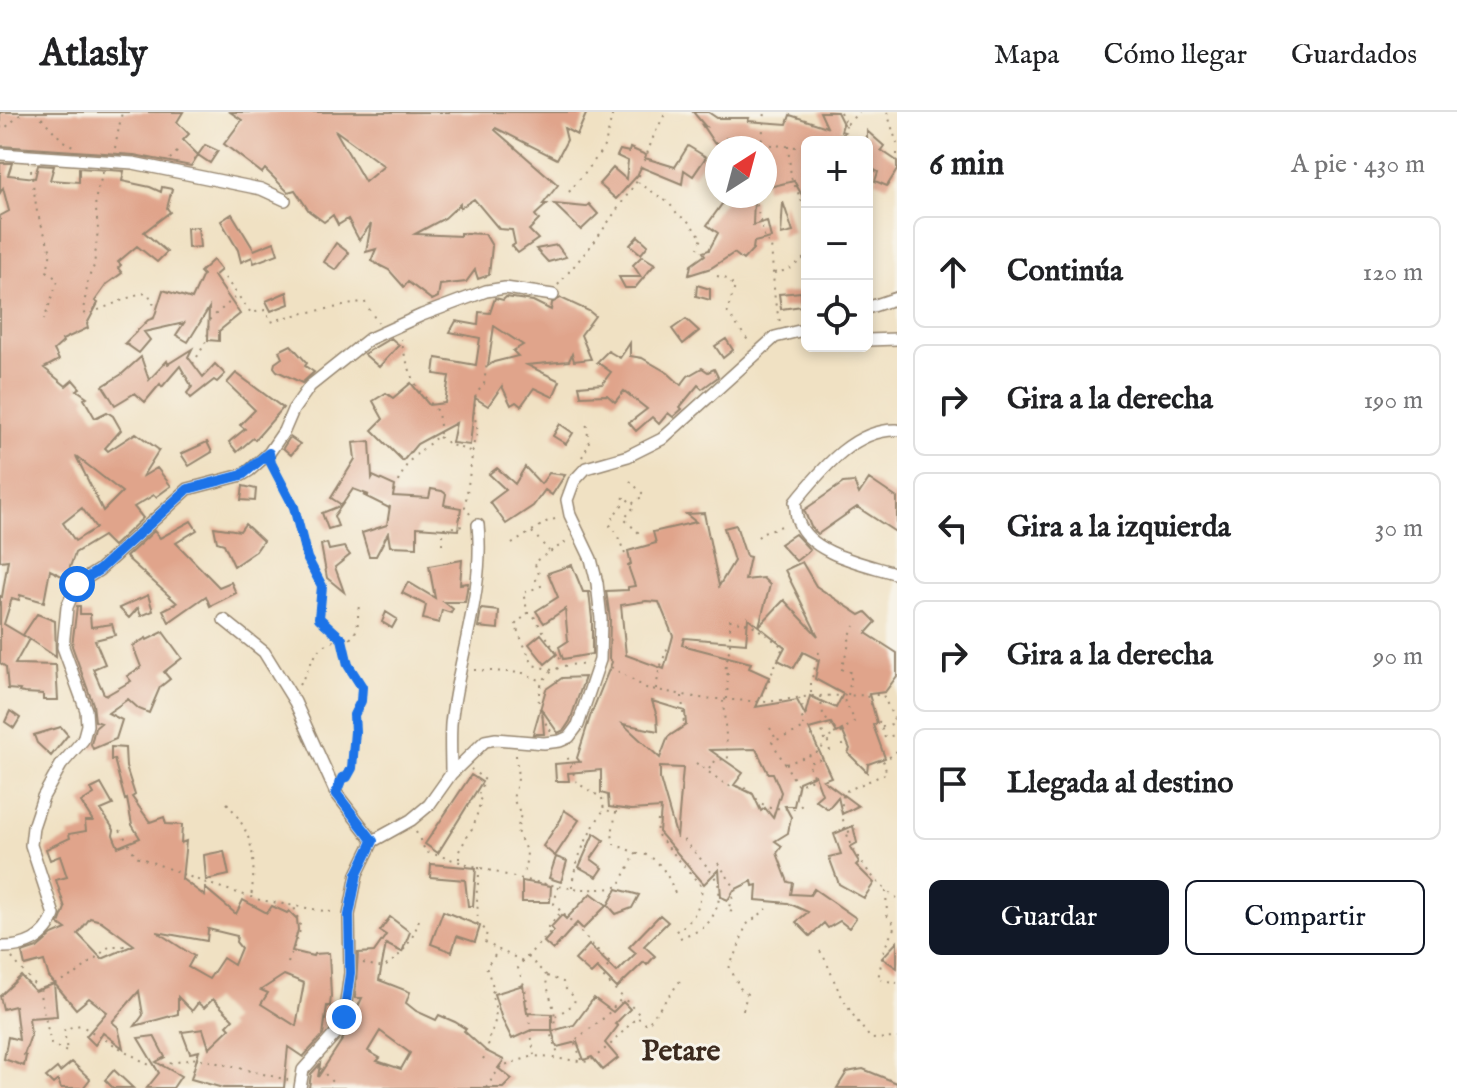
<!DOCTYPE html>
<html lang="es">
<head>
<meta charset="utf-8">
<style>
	body { margin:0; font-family:"IM FELL English",serif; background:#f2f2f2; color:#202124 }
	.controls { position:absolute; right:24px; top:24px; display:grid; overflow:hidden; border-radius:12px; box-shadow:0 4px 12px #0003 }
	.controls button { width:72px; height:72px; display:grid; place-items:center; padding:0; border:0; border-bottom:2px solid #e0e0e0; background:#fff; color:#202124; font:40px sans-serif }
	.compass { position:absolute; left:705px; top:24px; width:72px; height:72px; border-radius:50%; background:#fff; box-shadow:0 4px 12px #0003; rotate:36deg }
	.stop { position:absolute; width:24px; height:24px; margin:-18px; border:6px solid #1a73e8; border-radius:50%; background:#fff }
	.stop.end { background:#1a73e8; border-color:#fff; box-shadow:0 2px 8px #0008 }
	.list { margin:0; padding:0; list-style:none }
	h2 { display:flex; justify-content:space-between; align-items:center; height:104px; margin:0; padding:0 32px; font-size:34px }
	h2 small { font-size:26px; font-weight:400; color:#757577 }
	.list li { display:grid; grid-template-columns:52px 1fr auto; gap:24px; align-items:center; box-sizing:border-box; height:112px; margin:0 16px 16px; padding:0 16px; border:2px solid #e0e0e0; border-radius:12px }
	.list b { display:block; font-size:30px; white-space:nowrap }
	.list em { font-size:26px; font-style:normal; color:#757577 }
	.actions { display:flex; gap:16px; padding:24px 32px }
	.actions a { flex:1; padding:18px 0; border:2px solid #111827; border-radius:12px; text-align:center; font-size:28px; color:#111827 }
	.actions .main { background:#111827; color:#fff }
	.icon { flex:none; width:44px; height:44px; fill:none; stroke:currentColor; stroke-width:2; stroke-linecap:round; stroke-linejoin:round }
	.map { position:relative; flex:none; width:897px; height:976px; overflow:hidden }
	header { display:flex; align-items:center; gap:48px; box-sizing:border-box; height:112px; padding:0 40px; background:#fff; border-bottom:2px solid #e0e0e0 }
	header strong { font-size:38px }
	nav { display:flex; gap:44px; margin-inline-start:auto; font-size:28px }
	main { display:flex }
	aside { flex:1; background:#fff }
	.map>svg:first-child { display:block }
</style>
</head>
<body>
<header>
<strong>Atlasly</strong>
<nav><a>Mapa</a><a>Cómo llegar</a><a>Guardados</a></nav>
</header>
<main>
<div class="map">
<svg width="897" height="976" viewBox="0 0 897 976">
	<rect width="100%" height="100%" fill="#f7f3e8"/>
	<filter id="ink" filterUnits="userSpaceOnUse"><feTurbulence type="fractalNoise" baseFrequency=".0125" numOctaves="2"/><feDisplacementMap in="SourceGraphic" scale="16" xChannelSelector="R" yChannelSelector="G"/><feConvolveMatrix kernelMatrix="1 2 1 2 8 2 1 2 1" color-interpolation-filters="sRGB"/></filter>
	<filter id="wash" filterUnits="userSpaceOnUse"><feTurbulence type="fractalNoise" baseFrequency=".006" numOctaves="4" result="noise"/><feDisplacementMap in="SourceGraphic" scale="32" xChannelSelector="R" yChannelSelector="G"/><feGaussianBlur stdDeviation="1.8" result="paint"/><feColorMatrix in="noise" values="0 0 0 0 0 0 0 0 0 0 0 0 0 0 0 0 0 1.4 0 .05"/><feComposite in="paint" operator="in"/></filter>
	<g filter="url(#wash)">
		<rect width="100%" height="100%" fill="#f0e1c3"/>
		<g id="blocks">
			<path fill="#e0a48b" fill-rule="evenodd" d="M 0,0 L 183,0 L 177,10 L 189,22 L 183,28 L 198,43 L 191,54 L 134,43 L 0,34 Z
				M 230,0 L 587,0 L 577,23 L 564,16 L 567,28 L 557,47 L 496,16 L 495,18 L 558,73 L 543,92 L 547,92 L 535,103 L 539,108 L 529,118 L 538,127 L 518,141 L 512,134 L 515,132 L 512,118 L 499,117 L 474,87 L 460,96 L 460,92 L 445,106 L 415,122 L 460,124 L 460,121 L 485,122 L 492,134 L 489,163 L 478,167 L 475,158 L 466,170 L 440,173 L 438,185 L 432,188 L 408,170 L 404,175 L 389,158 L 371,149 L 376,137 L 366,140 L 371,112 L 359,128 L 348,107 L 338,113 L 333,103 L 324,110 L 309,99 L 295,78 L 288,80 L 265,57 L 262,61 L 224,32 L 242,8 ZM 335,18 L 384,54 L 365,70 Z
				M 693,0 L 708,0 L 717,6 L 749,6 L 748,9 L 787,12 L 790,3 L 827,15 L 820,0 L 837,0 L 843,12 L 841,19 L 844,20 L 824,30 L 807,30 L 807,92 L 794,69 L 765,76 L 765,36 L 748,36 L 749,28 L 726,26 L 726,31 L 714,31 L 702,13 L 705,14 Z
				M 867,19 L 884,34 L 881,38 L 897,49 L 897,58 L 887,74 L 875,69 L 878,60 L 867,54 Z
				M 205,33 L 218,39 L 210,51 L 198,43 Z
				M 688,34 L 706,45 L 693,64 L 684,58 L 682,72 L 641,55 L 637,64 L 616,87 L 599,72 L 613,56 L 626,67 L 628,49 L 617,44 L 620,38 L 629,40 L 630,36 L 646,43 L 645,46 L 675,55 Z
				M 0,51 L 12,51 L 8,63 L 35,66 L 38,53 L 54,54 L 50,68 L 79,70 L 79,56 L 124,59 L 122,69 L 150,75 L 161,80 L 162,75 L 172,77 L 167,96 L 170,100 L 144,120 L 167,140 L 157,150 L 137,134 L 118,150 L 121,153 L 118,156 L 122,161 L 107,172 L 95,189 L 98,191 L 87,212 L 88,216 L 62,228 L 63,230 L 54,238 L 59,248 L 44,256 L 66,274 L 73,268 L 80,276 L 77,278 L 87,285 L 84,287 L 95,306 L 107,300 L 113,304 L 121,318 L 105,336 L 108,339 L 136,321 L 159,338 L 142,365 L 157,356 L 171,374 L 156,385 L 154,383 L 134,395 L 143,406 L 113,434 L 103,424 L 75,441 L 66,466 L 50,458 L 44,490 L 20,483 L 19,488 L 12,486 L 4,512 L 29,527 L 15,552 L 56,553 L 58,588 L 43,588 L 43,582 L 24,581 L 19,580 L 20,578 L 8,577 L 6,555 L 0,551 L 0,484 L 2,485 L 8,448 L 0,449 L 0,104 L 9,99 L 3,76 L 0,81 ZM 76,344 L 122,380 L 103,399 ZM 82,396 L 96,416 L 75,429 L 63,411 Z
				M 727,85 L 754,87 L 753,113 L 767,109 L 771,126 L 754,130 L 753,137 L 743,148 L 734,141 L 711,156 L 689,163 L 691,153 L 705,143 L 703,140 L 709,138 L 718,121 L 707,113 Z
				M 783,90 L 793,120 L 781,123 Z
				M 554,92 L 586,95 L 589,92 L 598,102 L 581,118 Z
				M 232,102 L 254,138 L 274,130 L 278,142 L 254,151 L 252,145 L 241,150 L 238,138 L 221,109 Z
				M 198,115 L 200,135 L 188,136 L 187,116 Z
				M 638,124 L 648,133 L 641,142 L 630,133 Z
				M 336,131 L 349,141 L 336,158 L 324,150 Z
				M 557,133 L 566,145 L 548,150 L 536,137 Z
				M 642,144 L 655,152 L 635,176 L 625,176 L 619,165 L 641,165 L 633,153 Z
				M 213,148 L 221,158 L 214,164 L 240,202 L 219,219 L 219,229 L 208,228 L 209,196 L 188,230 L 176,223 L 184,211 L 144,220 L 150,228 L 139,241 L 125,231 L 148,208 L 154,206 L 163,178 L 192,187 L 203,163 L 200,160 Z
				M 697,173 L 710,177 L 710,188 L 696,184 Z
				M 287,180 L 289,192 L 271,199 L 266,189 Z
				M 801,180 L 802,194 L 781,197 L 779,182 Z
				M 506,185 L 533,189 L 551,198 L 552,191 L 561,186 L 589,199 L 595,204 L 581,223 L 591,247 L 574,249 L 572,242 L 569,249 L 527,253 L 560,269 L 553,285 L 534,276 L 521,294 L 516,290 L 511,293 L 502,274 L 488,294 L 475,286 L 470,333 L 452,331 L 456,311 L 417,332 L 403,349 L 372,318 L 383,307 L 373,289 L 386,281 L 393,286 L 411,271 L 429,293 L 445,291 L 449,264 L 434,262 L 436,246 L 476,253 L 480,226 L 450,220 L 456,209 L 478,213 L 479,200 L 490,201 L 495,186 L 503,188 ZM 494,214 L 523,233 L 513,239 L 518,244 L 494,250 L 488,254 Z
				M 686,207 L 699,219 L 683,232 L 672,217 Z
				M 391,226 L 399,233 L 379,255 L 364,242 Z
				M 726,227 L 733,238 L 723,246 L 715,234 Z
				M 630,231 L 630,244 L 642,246 L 668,261 L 681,273 L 688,264 L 702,256 L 708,260 L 714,257 L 718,265 L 702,277 L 698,273 L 680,295 L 682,297 L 673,305 L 668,301 L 659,312 L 652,305 L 636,319 L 629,311 L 647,297 L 624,279 L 615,290 L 607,283 L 581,284 L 579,274 L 602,272 L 611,260 L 597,250 L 608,239 L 620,246 Z
				M 291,233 L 307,251 L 305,254 L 314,260 L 302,271 L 277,259 L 274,255 L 275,251 L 282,246 L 279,239 Z
				M 192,237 L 188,245 L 203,265 L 215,252 L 225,262 L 217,270 L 214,268 L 191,286 L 187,281 L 192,275 L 180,254 L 162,275 L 160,272 L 145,290 L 135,281 L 115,293 L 103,274 L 122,262 L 141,245 L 149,268 L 167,249 L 168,252 Z
				M 236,261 L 283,296 L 255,328 L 253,326 L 237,340 L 229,330 L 245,317 L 240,313 L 255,298 L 227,271 Z
				M 560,312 L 573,321 L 566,332 L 553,324 Z
				M 290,325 L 300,332 L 291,343 L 283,336 Z
				M 370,329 L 372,366 L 373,364 L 395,374 L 393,384 L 429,386 L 431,377 L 442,379 L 446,382 L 444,393 L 461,396 L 458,418 L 417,415 L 417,435 L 390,434 L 388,421 L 376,444 L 369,444 L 362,421 L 387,413 L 390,394 L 389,396 L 363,383 L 369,383 L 353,377 L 342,393 L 331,386 L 355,347 L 353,331 Z
				M 207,330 L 212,340 L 189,354 L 181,342 Z
				M 525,355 L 541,372 L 549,361 L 565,363 L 552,383 L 545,378 L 533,394 L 506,412 L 490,390 L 506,378 L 489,362 L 497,356 L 515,372 Z
				M 869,367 L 897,386 L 897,421 L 857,395 L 818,422 L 811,415 L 804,398 L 843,371 L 854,370 L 859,382 Z
				M 243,374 L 256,377 L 255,389 L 241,388 Z
				M 342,393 L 334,404 L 338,414 L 328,417 L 322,401 Z
				M 704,401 L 719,474 L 734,449 L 724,416 L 736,413 L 746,444 L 750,445 L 745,468 L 763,466 L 770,473 L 759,514 L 784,488 L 818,524 L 785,458 L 802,450 L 816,474 L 860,503 L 866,500 L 876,510 L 866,521 L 897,541 L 897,564 L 885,580 L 869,582 L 877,611 L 873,613 L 885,646 L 868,652 L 867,660 L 848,641 L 850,637 L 842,618 L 837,621 L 831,611 L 809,617 L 831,665 L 823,668 L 858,694 L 842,702 L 838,685 L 828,697 L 815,688 L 822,682 L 815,663 L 799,670 L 794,694 L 785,694 L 791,705 L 788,721 L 775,729 L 782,734 L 777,741 L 788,770 L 793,771 L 791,782 L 810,783 L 814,777 L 856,806 L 849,816 L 840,809 L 828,816 L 824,811 L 810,824 L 796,810 L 808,800 L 788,791 L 756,788 L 757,773 L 753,774 L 752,769 L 734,778 L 728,788 L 721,785 L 719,757 L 704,772 L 659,720 L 661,696 L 631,698 L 609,695 L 608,683 L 601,681 L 601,658 L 568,661 L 569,669 L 556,669 L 555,652 L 580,650 L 577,646 L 590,605 L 612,550 L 609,547 L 610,507 L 606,479 L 628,478 L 628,475 L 635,474 L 628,454 L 631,452 L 628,439 L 656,431 L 653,420 L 696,410 L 686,402 ZM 646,489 L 659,490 L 673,524 L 664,557 L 626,543 L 621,493 ZM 748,506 L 785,535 L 778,548 L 794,556 L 803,540 L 819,548 L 815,567 L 843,582 L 836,596 L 810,584 L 805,603 L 797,588 L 756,595 L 769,565 L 749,556 L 751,551 L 682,533 L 684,526 L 746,531 ZM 652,589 L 685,599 L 686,613 L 668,625 L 660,646 L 623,612 L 658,619 L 657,604 ZM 756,637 L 768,661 L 773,661 L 781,680 L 773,706 L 765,696 L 761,699 L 753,682 L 734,673 L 743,661 L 710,638 ZM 660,655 L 683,656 L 677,726 L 660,667 Z
				M 191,409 L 197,418 L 176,431 L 219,475 L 231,470 L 236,481 L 210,494 L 206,484 L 169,510 L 163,498 L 177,491 L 126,445 L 154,419 L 160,426 Z
				M 245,412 L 263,429 L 256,439 L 234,454 L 224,432 L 217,430 L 214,415 L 240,419 Z
				M 795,422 L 810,438 L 796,449 L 780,432 Z
				M 327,431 L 329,438 L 344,435 L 350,443 L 335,455 L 344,480 L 327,466 L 321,433 Z
				M 462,448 L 460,472 L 468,471 L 465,490 L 444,490 L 453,497 L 451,501 L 442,498 L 439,511 L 423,507 L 426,493 L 402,481 L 408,470 L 435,486 L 429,454 Z
				M 572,453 L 583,480 L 589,480 L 592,507 L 592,542 L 563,547 L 559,535 L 568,529 L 565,497 L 544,511 L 536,499 L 558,485 L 548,461 Z
				M 148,483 L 153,499 L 141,504 L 138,496 L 129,506 L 119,496 Z
				M 77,494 L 80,494 L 80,502 L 90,502 L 91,515 L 112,512 L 115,523 L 95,528 L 105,552 L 93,557 L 104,582 L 107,583 L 131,569 L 127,564 L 141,555 L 133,534 L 146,526 L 147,528 L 163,520 L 182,546 L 164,560 L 170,567 L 160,575 L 149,601 L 139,597 L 128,587 L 108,601 L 122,608 L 116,627 L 93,637 L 91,632 L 95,616 L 101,611 L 95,609 L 93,592 L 72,534 Z
				M 481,497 L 499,499 L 498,517 L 478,515 Z
				M 386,500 L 397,507 L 392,516 L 382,510 Z
				M 37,502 L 55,509 L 56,545 L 23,523 Z
				M 541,522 L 557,542 L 545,552 L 529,532 Z
				M 585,565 L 570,609 L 564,618 L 558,621 L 542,598 L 544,622 L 533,622 L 546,577 L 562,566 Z
				M 10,599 L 20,606 L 14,616 L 5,610 Z
				M 61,615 L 68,623 L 51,644 L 37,631 L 34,623 Z
				M 111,635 L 125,636 L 126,655 L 135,683 L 132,685 L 150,710 L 164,705 L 166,712 L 182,713 L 181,731 L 186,729 L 182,767 L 205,784 L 205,776 L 236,802 L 243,788 L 267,801 L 272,794 L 287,801 L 289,799 L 297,807 L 298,818 L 292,839 L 313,844 L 314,842 L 329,841 L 331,884 L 330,894 L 327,894 L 323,923 L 303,945 L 288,935 L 284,976 L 223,976 L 191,967 L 199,939 L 190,941 L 182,920 L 203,917 L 209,936 L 230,916 L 227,913 L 233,907 L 213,887 L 204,896 L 198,891 L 192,899 L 178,885 L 178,902 L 135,914 L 143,903 L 139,879 L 112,910 L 118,915 L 123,936 L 103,921 L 95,933 L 86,924 L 107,900 L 89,886 L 76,897 L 49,865 L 44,849 L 25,854 L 22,841 L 37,836 L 52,823 L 66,817 L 59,812 L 65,796 L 56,768 L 67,765 L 60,744 L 50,748 L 46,737 L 70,726 L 69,722 L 86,719 L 85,709 L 93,709 L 81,690 L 94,682 L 91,677 L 101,672 L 113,693 L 101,698 L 114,718 L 113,723 L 118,735 L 140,726 L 132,713 L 127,687 L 125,688 L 114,647 L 111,648 ZM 90,806 L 101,809 L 134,833 L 102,847 L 78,822 ZM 208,817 L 237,824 L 236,830 L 241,836 L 234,853 L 223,846 L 209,867 L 188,855 L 194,844 L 157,820 L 207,829 ZM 284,863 L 304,871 L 296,914 L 261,892 L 268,881 L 261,878 Z
				M 471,663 L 482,670 L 438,741 L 425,732 Z
				M 564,698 L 579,708 L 555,744 L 543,734 L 561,707 Z
				M 853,714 L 857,731 L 850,735 L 859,750 L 856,753 L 874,771 L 864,786 L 839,772 L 829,745 L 841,742 L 834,722 Z
				M 594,721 L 604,728 L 591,747 L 603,756 L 597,765 L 579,755 Z
				M 224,739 L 229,763 L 206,768 L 204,743 Z
				M 556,745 L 567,749 L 561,770 L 549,766 Z
				M 431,752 L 476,756 L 473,794 L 468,794 L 465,768 L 430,765 Z
				M 522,769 L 551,774 L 550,790 L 522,790 Z
				M 617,777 L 639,783 L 632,796 L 616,802 L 608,793 Z
				M 591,781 L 607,793 L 583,817 L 577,811 L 553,838 L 544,830 L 554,819 L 551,815 L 562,803 L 566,807 Z
				M 443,799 L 480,814 L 475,830 L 457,824 L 452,840 L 431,832 Z
				M 660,803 L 668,810 L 644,834 L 655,844 L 647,853 L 644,850 L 617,876 L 597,856 L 591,862 L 575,848 L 589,833 L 617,860 L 636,841 L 629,835 Z
				M 390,805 L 410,820 L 402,840 L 386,832 L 379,868 L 410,880 L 406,891 L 416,899 L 436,908 L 439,903 L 455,910 L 466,917 L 464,919 L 486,939 L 504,948 L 498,956 L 512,967 L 503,976 L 309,976 L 311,962 L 320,952 L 318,965 L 344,925 L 362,886 L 355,886 L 358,841 L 374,840 L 386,823 L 380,819 ZM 380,919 L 410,941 L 401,957 L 377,949 L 380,946 L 368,939 Z
				M 897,830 L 897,856 L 882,846 Z
				M 21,864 L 35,879 L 54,872 L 57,904 L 29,906 L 31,923 L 24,943 L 26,944 L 24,954 L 4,947 L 8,925 L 19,928 L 15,894 L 3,897 L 0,884 Z
				M 523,873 L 527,901 L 552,902 L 552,918 L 531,918 L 512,927 L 502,907 L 494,882 Z
				M 594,886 L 613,900 L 623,890 L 630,897 L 615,912 L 618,914 L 605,931 L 618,946 L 603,958 L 592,945 L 584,948 L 577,930 L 557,935 L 552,919 L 574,913 Z
				M 154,924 L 165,945 L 156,950 L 181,964 L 173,976 L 147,976 L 159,961 L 138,926 Z
				M 72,950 L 90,967 L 83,976 L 61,976 L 58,968 L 53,972 L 46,965 L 57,956 L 60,960 Z
				M 863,957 L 897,971 L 897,976 L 837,976 L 847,960 Z
				M 114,958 L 133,976 L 113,976 L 105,968 Z"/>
		</g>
	</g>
	<g filter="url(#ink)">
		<use href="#blocks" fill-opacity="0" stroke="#968670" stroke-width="2"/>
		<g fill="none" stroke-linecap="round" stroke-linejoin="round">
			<g stroke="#968670" stroke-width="14">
				<path id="street" d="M 0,42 L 133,51 L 261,77 L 285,88
					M 867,196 L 897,186
					M 867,228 L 897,227
					M 897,318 C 853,317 821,359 795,390 C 796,395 796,404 798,409 C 810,443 867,452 897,462
					M 224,508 L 264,540 L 295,590 L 336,681 L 373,729
					M 451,662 C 451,646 450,628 451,612 C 458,546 485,479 478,413
					M 0,835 C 24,836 46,827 54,803 L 31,733 L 33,715 L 43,685 L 61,653 L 83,628 L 87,613 L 86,598 L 63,535 L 67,495 L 77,472 L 99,458 L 188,377 L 242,363 L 250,358 L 269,341 L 284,319 L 293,298 L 310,274 L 369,227 L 422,203 L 486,179 L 505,176 L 553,183
					M 300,976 L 303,958 L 336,921 L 344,905 L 350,861 L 349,803 L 357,762 L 373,729 L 411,708 L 429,693 L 451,662 L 485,629 L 496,627 L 544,631 L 560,629 L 569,625 L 578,613 L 600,548 L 601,507 L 597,471 L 591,447 L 570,403 L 567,388 L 574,369 L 586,356 L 628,344 L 662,327 L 775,225 L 807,217"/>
			</g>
			<path stroke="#968670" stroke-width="2" stroke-dasharray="2 6" stroke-linecap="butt" d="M 36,0 L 63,29 L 75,35
				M 840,0 L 846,13 L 859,0
				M 887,0 L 897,32
				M 0,15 L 4,17 L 23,0
				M 830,30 L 840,27
				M 842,30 L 846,13
				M 762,32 L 807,36
				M 788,34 L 791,65 L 807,101
				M 115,36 L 122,0
				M 761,36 L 765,0
				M 897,41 L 897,45
				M 170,47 L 178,39
				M 31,58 L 37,100 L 51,140 L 47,159 L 58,168 L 44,208
				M 103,60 L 95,88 L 98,117 L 94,154 L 89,165 L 83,198 L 86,203 L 138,182 L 148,181 L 154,193
				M 638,70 L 669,91 L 679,104 L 686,107 L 702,126 L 698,136
				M 569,80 L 592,52 L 605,33 L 613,0
				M 747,84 L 746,89 L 756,92 L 765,129 L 771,132 L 775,190 L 780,210
				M 774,161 L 788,158 L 807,144
				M 717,164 L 727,167 L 735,175 L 727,200 L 750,231
				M 225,166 L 251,201 L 265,198 L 271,210 C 301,199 333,198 364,189 L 378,211
				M 558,173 L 595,129 L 637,69 L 654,23 L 666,0
				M 193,252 L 207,228 L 209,208 L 238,183
				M 439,325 L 451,333 L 473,340
				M 582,345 L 589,332 L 586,308
				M 272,353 L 294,395 L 307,446 L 322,474 L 319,506 L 342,527 L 348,553 L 362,575 L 361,589 L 354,603 L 355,619 L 352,656 L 347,665 L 343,666
				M 630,369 L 644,383 L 632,392 L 634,395 L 624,407 L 640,422
				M 399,370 C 409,340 423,341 440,321 C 441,288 425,294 415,270 C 408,255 404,243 401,227
				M 470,402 L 465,395 L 474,330 L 478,320 L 474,302 L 476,282 L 484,272 L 487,250
				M 532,420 L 549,439
				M 758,425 L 763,420 L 785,413
				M 442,432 L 444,416 L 464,414
				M 512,432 L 546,410 L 558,406
				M 625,442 L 616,420 L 610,414 L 613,410 L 613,404 L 623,392 L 624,384 L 632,392
				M 528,501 L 532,501 L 563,552
				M 344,532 C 363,517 356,511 359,494
				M 611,555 L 646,576 L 700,586 L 767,590 L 811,584 L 883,583 L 897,614
				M 474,558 L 523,561 L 542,569
				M 552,558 L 533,553 L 515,513 L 528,501 L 523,481 L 541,474 L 536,468 L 539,462 L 534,450 L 569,428
				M 299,573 C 312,553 315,531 340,528
				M 656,577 L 659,559 L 669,531
				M 811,581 L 811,570 L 820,536
				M 848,583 L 852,561 L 841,557 L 850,529 L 848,526 L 855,514
				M 682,584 L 684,613
				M 820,584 L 823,602 L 836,623 L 855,609 L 842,584
				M 867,584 L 873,596
				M 799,586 L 807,604 L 801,607 L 805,616 L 772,630 L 798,674 L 814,666 L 808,651 L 822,647
				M 727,587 L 728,563 L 725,559 L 730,533 L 730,508 L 751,512 L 783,535 L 761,587
				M 879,609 L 885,626 L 897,622
				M 882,615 L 895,611
				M 770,616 L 776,627
				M 551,619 C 526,587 540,548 584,553
				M 841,620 L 847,631 L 843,633 L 843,637
				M 830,639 L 827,626 L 835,623
				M 897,639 L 883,650 L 887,661 L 844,680 C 833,717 867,767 897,786
				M 516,643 L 518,667 L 513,687 L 521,702 L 517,719 L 527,741 L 524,765
				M 696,651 L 728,674 L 743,675 L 753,682 L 759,690 L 770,696 L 796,697 L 805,691
				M 786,652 L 821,639 L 825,627 L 821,616
				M 709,657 L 716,648 L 728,647 L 723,589
				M 227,691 C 253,722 257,745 251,785
				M 658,708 L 656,721 L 702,775 C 700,796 693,811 674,820
				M 120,718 L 136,744 L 203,770 L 260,788 L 336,801
				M 416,720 L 426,740 C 473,753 574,788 619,774 L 636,741 L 614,732 L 612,722 L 616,700 L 604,698 L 602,686 L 577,671 L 566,641
				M 848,720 L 856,717
				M 637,741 C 659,742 671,768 676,785
				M 459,747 L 459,739 L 474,713 L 481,688 L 477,685 L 485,668 L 471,657
				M 718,751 L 736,777 L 728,797 L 733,801
				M 479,755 C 479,764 479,768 477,776 C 476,787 479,798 477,811 L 487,819 L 485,830 L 499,838
				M 558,775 L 554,792 L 611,852 L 600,862 L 639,902 L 638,904
				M 572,775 C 574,749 589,720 603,699
				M 886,779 L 887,803 L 895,814 L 884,837 L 878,867 L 897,871
				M 680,826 C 686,823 692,821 698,819 C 714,811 724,785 717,769 C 708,753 692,738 680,724
				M 820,839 C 829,852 832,866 839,879 C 848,897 859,912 871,927 L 897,926
				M 528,845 L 546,863 C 545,882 563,903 550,921 L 559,945
				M 12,846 L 39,878 L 51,932 L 67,940 L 64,917 L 80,913 L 153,955 L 197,946 L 288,968
				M 523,849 L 518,856 L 525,876 L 534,943
				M 288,851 L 301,816 L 294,795
				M 363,851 L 383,856 C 403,843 414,827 420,804
				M 547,864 L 563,870 L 564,875 L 575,886 L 574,892 L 553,906
				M 40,878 L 76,862 L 110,834 L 135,834
				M 743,898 L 747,882 L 740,876 L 729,854 L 736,842 L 746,813 L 767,797
				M 483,947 L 490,936 L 487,930 C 496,911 499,902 491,882 L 494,877 L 486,855 L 499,838 L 523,849 L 551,819 L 548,815 L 562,799
				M 582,948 L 574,929 L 605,905 L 622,886
				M 320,956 L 333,971 L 331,976
				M 486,976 L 501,954 L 534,944 L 589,950 L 611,932 L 637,905 L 647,913 L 683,865"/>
			<use href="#street" stroke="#fff" stroke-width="11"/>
		</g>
	</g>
	<g fill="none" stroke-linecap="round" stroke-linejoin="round" filter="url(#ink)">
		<path stroke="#1a73e8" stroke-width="10" d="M 77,472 L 99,458 L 188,377 L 242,363 L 269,341 L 271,351 L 294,395 L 307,446 L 322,474 L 319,506 L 342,527 L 348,553 L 362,575 L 361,589 L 354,603 L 355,619 L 352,656 L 347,665 L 342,666 L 336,681 L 373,729 L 357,762 L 349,803 L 350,861 L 344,905"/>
	</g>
	<g text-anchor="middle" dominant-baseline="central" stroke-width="6" stroke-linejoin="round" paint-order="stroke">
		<g font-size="30" font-weight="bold" fill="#3b2a1e" stroke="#f7f3e8">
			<text x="681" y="940">Petare</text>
		</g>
	</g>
</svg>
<div class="controls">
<button>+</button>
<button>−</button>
<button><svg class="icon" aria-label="locate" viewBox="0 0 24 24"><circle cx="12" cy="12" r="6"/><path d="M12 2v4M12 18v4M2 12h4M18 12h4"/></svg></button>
</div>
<svg class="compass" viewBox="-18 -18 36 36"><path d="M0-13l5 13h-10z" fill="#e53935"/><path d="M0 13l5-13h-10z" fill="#757577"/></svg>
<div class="stop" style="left:77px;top:472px"></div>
<div class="stop end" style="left:344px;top:905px"></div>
</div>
<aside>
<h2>6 min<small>A pie · 430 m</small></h2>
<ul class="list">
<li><svg class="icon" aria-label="ahead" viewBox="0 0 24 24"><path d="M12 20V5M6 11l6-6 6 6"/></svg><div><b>Continúa</b></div><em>120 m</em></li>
<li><svg class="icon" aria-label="right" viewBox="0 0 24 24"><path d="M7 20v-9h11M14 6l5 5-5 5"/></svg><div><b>Gira a la derecha</b></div><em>190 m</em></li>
<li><svg class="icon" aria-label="left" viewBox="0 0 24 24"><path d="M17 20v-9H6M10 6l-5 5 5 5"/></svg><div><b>Gira a la izquierda</b></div><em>30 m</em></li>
<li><svg class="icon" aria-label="right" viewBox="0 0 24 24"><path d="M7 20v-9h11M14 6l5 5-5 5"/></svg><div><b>Gira a la derecha</b></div><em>90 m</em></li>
<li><svg class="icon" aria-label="arrive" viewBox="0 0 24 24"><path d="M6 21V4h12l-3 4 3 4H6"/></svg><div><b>Llegada al destino</b></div></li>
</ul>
<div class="actions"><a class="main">Guardar</a><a>Compartir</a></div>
</aside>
</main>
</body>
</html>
